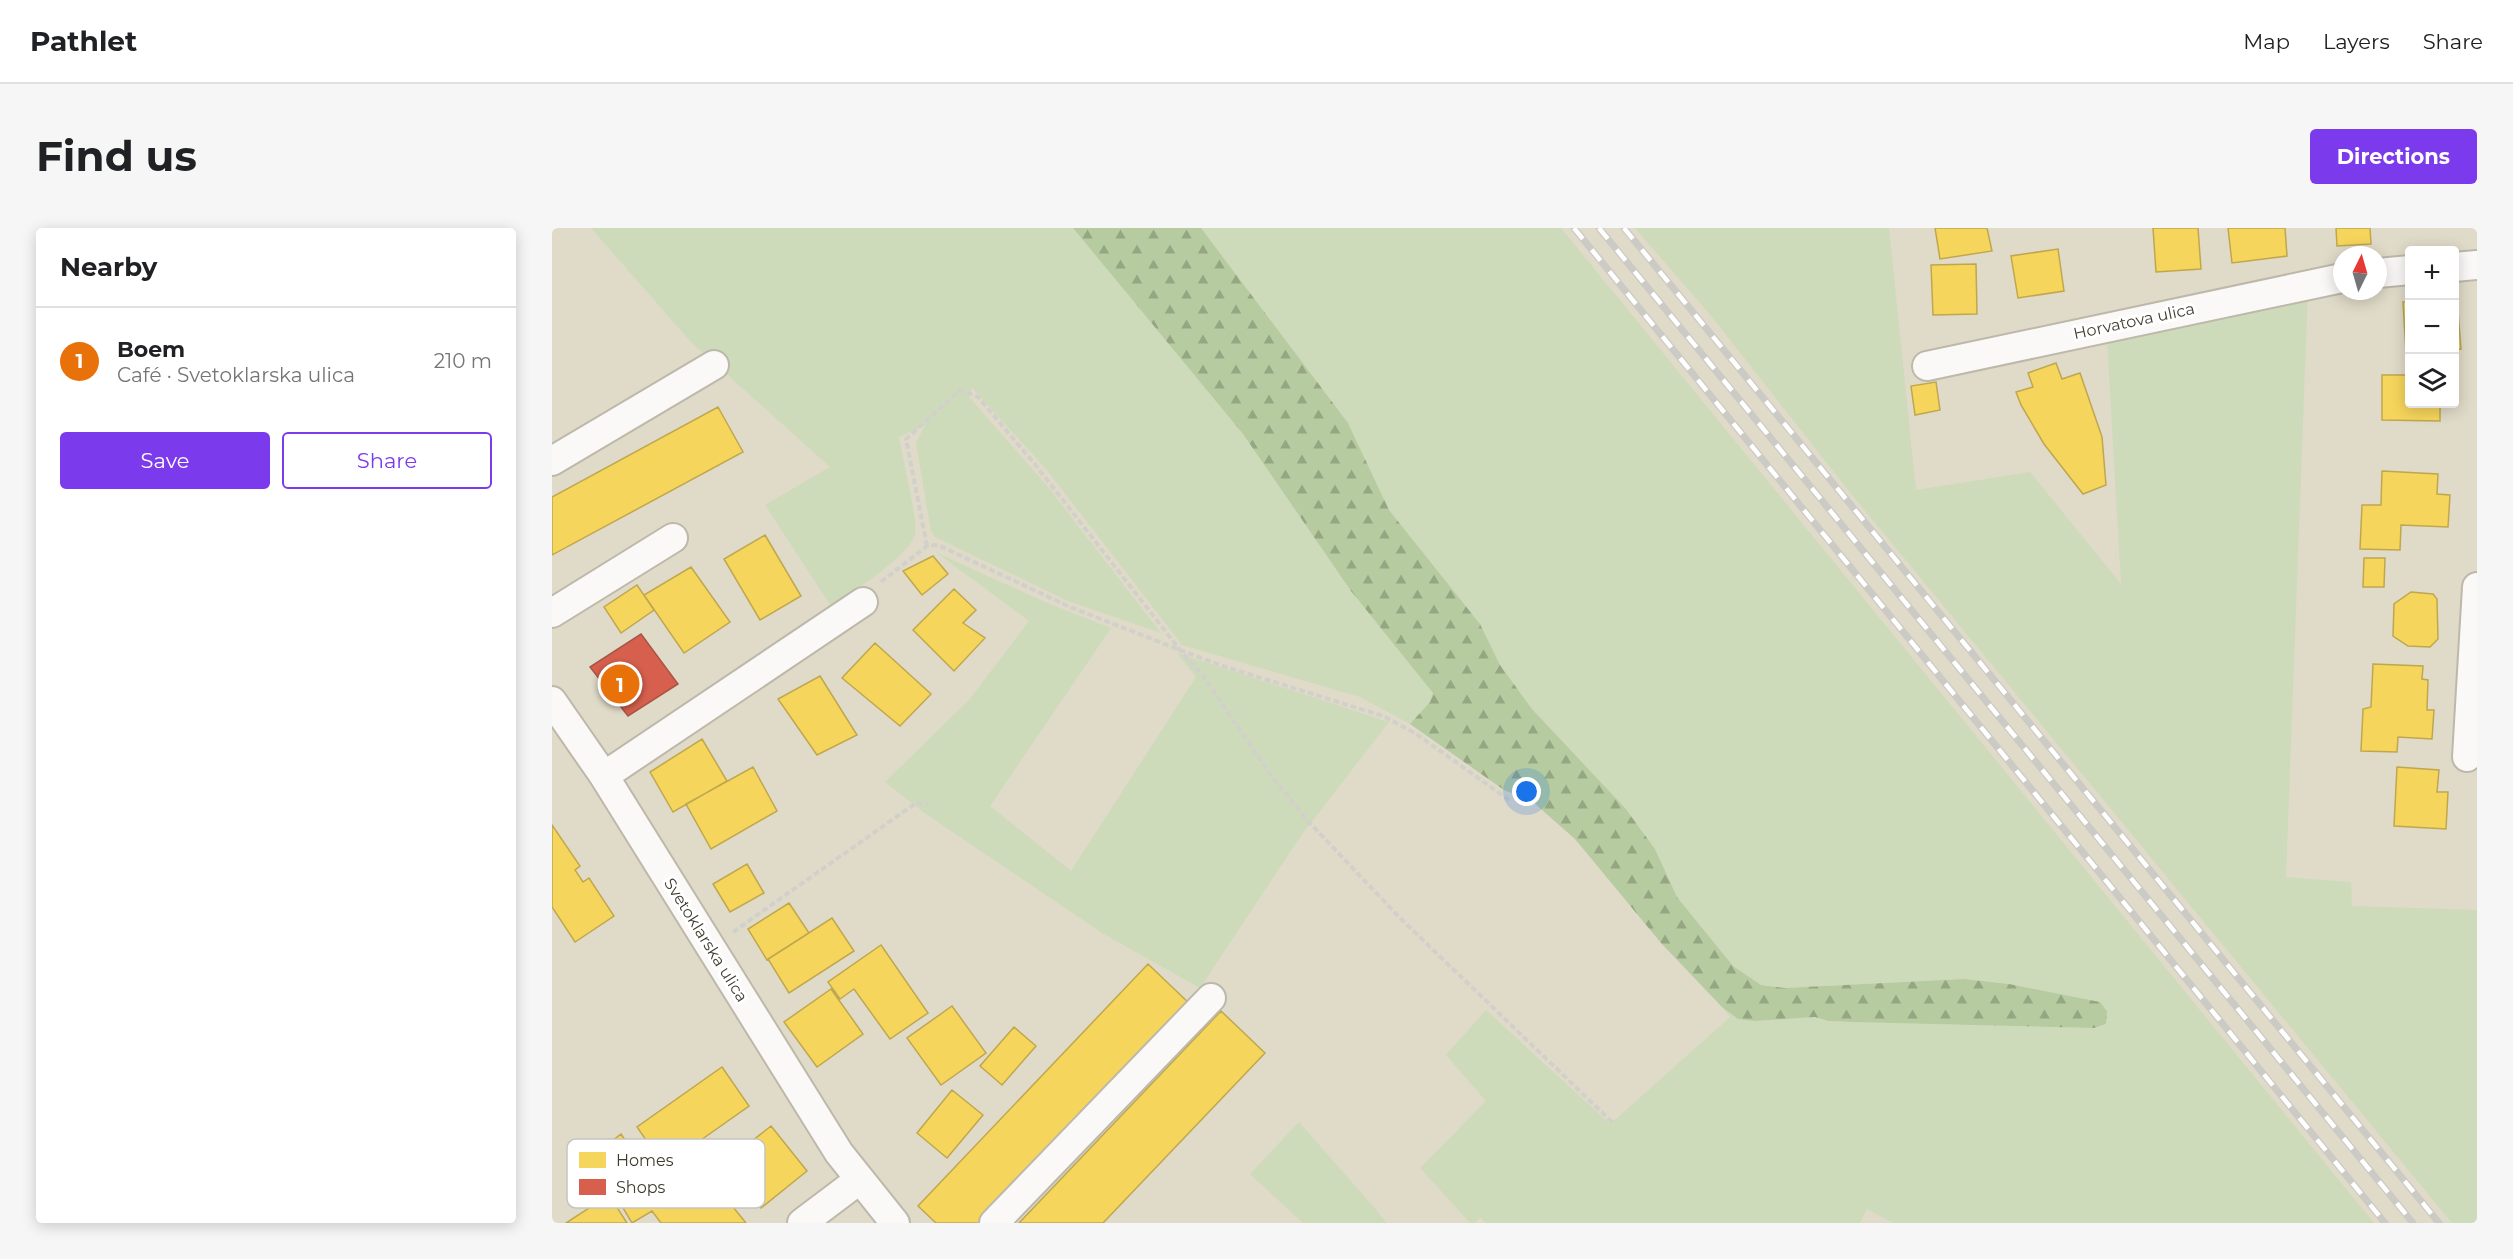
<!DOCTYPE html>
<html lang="en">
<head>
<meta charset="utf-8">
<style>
	body { margin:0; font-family:Montserrat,sans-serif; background:#f6f6f6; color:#202124 }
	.controls { position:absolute; right:18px; top:18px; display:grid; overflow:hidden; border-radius:6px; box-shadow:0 3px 15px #0003 }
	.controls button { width:54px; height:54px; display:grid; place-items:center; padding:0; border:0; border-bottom:2px solid #e0e0e0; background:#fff; color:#202124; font:30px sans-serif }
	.compass { position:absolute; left:1781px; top:18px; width:54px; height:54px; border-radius:50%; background:#fff; box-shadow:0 3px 15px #0003; rotate:5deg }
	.you { position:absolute; left:975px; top:564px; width:21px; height:21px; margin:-15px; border:4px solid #fff; border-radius:50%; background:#1a73e8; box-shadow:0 0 0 9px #1a73e833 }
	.badge { display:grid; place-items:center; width:39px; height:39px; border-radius:50%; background:#7c3aed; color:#fff; font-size:20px; font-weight:700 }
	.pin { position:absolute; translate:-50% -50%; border:3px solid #fff; box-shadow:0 2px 6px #0006 }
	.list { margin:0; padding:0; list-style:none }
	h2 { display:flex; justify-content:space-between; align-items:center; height:78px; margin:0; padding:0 24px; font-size:26px }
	h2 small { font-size:20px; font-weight:400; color:#757577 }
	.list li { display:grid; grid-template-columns:39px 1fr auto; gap:18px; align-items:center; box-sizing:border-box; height:108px; padding:0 24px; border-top:2px solid #e0e0e0 }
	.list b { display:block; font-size:22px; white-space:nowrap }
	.list p { margin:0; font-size:20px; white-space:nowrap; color:#757577 }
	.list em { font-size:20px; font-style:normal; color:#757577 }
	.actions { display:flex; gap:12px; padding:18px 24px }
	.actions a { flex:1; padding:14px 0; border:2px solid #7c3aed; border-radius:6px; text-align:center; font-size:21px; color:#7c3aed }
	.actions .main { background:#7c3aed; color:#fff }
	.icon { flex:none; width:33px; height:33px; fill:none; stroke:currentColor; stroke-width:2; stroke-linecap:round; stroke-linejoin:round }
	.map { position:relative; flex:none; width:1925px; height:995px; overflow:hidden; border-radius:6px }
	header { display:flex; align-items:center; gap:36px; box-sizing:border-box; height:84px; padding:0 30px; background:#fff; border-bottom:2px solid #e0e0e0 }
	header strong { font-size:28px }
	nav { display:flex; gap:33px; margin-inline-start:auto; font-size:21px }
	.intro { display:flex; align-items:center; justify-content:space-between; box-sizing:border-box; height:144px; padding:0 36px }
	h1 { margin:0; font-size:42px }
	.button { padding:15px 27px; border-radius:6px; background:#7c3aed; color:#fff; font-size:21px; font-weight:700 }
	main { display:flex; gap:36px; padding:0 36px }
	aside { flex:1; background:#fff; border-radius:6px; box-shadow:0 3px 15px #0003 }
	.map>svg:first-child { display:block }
</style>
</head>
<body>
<header>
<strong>Pathlet</strong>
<nav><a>Map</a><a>Layers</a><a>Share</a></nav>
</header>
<div class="intro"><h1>Find us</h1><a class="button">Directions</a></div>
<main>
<aside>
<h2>Nearby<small></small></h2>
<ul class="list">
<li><span class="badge" style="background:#e8710a">1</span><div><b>Boem</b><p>Café · Svetoklarska ulica</p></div><em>210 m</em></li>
</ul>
<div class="actions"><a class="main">Save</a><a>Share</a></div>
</aside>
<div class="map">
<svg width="1925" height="995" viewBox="0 0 1925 995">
	<defs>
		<pattern id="forest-firs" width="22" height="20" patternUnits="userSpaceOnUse" patternTransform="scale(1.5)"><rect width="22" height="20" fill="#b6cba0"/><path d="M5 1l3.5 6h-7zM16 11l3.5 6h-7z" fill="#95a683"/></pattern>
	</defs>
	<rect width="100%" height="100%" fill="#e0dac8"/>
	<path fill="#cddbbb" d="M 39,0 L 521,0 L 691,206 L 799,363 L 881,465 L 878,474 L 858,496 L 808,469 L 630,417 L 494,241 L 420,160 L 417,169 L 497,260 L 609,405 L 516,373 L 383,309 L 379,303 L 364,215 L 373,197 L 347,209 C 350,228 366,291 363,306 C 358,328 299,365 279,378 L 213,277 L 278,239 L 139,114 Z
		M 649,0 L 1009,0 L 1822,995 L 1341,995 L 1315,981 L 1308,995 L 934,995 L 928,989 L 923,995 L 918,995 L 868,940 L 934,873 L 894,827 L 934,782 L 1057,895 L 1064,891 L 1178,789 L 1170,779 L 1186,791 L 1203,793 L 1264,789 L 1276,793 L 1300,794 L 1542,800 L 1554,796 L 1555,783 L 1548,774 L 1457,756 L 1412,751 L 1233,760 L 1209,757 L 1181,738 L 1125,669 L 1103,621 L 1073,580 L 980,481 L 948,437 L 928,396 L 837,282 L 796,195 Z
		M 1083,0 L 1337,0 L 1364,262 L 1478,244 L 1569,356 L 1554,93 L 1756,61 L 1734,649 L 1799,654 L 1800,678 L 1925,682 L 1925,995 L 1900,995 L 1296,262 L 1160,89 Z
		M 385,325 L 493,374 L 559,400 L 438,578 L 519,643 L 644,449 L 625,425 L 837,494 L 748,609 L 648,760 L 550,705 L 371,584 L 333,554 L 417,472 L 477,393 Z
		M 747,894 L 826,984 L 834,995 L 751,995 L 698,946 Z"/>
	<path fill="url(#forest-firs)" d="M 521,0 L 649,0 L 796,195 L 837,282 L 928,396 L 948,437 L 980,481 L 1073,580 L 1103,621 L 1125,669 L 1181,738 L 1209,757 L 1233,760 L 1412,751 L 1457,756 L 1548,774 L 1555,783 L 1554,796 L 1542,800 L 1300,794 L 1276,793 L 1263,789 L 1203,793 L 1186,791 L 1170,779 L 1109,715 L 1023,611 L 981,574 L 952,562 L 858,496 L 878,474 L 881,465 L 799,363 L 691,206 Z"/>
	<path fill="#f6d55c" stroke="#bfa74e" stroke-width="1.5" d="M 1383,0 L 1435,0 L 1440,23 L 1388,31 Z
		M 1601,0 L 1646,0 L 1649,41 L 1604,44 Z
		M 1676,0 L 1733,0 L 1735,28 L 1680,35 Z
		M 1784,0 L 1818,0 L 1819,16 L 1785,18 Z
		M 1506,21 L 1512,63 L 1466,70 L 1459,28 Z
		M 1424,36 L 1425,86 L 1381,87 L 1379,37 Z
		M 1902,71 L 1905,71 L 1909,121 L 1902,122 Z
		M 1851,74 L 1858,74 L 1858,125 L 1854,125 Z
		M 1504,135 L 1510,151 L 1528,145 L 1550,209 L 1554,257 L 1531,266 L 1492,216 L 1469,177 L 1464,164 L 1481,159 L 1476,145 Z
		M 1830,147 L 1858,147 L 1858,176 L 1888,176 L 1888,193 L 1830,192 Z
		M 1384,154 L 1388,182 L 1363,187 L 1359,158 Z
		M 166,179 L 191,224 L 0,327 L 0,269 Z
		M 1830,243 L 1886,246 L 1885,266 L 1898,267 L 1896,299 L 1849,297 L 1848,322 L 1808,321 L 1810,277 L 1829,277 Z
		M 213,307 L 249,368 L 208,392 L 172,331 Z
		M 381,328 L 396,346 L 370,367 L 351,343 Z
		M 1812,330 L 1833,330 L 1832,359 L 1811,359 Z
		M 139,339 L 178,394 L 132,425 L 92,367 Z
		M 85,357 L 102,382 L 69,405 L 52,379 Z
		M 402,361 L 424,382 L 411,395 L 433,410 L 402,443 L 361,402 Z
		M 1859,364 L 1881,366 L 1885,371 L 1886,411 L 1878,419 L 1856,418 L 1841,408 L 1842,376 Z
		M 323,415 L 379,466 L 348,498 L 290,450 Z
		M 1821,436 L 1871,438 L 1870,451 L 1876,452 L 1875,482 L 1882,482 L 1880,511 L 1846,509 L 1845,524 L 1809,523 L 1811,481 L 1819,479 Z
		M 268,448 L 305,507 L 265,527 L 226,471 Z
		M 150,511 L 175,553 L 121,584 L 98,544 Z
		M 201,539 L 225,583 L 159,621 L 134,576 Z
		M 1845,539 L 1887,542 L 1885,564 L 1896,564 L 1894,601 L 1842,598 Z
		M 0,597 L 28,638 L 23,642 L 31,654 L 37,650 L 62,688 L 23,714 L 0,679 Z
		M 195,636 L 212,665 L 178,684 L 161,656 Z
		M 237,675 L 257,705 L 215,732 L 196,701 Z
		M 280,690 L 302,723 L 237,765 L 216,731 Z
		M 329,717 L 376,785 L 338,811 L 302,761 L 288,771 L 276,754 Z
		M 596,736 L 640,778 L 433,995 L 384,995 L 366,978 Z
		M 279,761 L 311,806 L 265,839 L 232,794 Z
		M 400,778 L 434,825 L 389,857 L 355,810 Z
		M 669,783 L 713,825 L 551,995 L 467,995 Z
		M 462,799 L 484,818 L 450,857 L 428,838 Z
		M 170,839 L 197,878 L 112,938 L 85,899 Z
		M 400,862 L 431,887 L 395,930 L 365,905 Z
		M 219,898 L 255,943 L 209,980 L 172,935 Z
		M 69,906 L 108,966 L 151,942 L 194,995 L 109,995 L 100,983 L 80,995 L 40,928 Z
		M 57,967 L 75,995 L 14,995 Z"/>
	<path fill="#d6604d" stroke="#a95543" stroke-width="1.5" d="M 89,406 L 126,456 L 76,488 L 38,439 Z"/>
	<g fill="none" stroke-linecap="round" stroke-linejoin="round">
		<g stroke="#bdb8aa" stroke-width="32">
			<path id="minor" d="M 1902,39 L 1925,37
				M 1826,45 L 1858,42
				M 1375,138 L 1790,50
				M 0,233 L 162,137
				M 0,385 L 121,310
				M 0,473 L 52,548 L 287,925 L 343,995
				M 1915,529 L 1925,359
				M 52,548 L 311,374
				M 250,995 L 307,952
				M 442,995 L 659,770"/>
		</g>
		<path stroke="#d2d0cb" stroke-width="4" stroke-dasharray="6 3" stroke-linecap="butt" d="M 375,318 L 354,211 L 408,162 L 426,169 L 482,235 L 628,422 L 652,449 L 718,546 L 756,593 L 849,691 L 1060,894
			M 329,354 L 375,318 L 386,317 L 518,379 L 628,422 L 668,437 L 831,488 L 863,505 L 957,572
			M 181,704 L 364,575 L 377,576"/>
		<use href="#minor" stroke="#faf9f7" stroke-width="28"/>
		<g stroke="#cccac5" stroke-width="7">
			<path id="rail" d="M 1022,0 L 1833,995
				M 1047,0 L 1861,995
				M 1072,0 L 1887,995"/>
		</g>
		<use href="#rail" stroke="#fff" stroke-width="4.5" stroke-dasharray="14" stroke-linecap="butt"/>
	</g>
	<g text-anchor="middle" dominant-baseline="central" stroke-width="6" stroke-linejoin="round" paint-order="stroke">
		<g font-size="16" fill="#3f3b2d" stroke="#fff">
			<text transform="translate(1582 93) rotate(-12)">Horvatova ulica</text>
			<text transform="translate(154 712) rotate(58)">Svetoklarska ulica</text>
		</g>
	</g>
	<rect x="15" y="911" width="198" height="69" rx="9" fill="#fff" stroke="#c5c4c0" stroke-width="1.5"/>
	<rect x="27" y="924" width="27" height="16" fill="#f6d55c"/>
	<rect x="27" y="951" width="27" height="16" fill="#d6604d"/>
	<g font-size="16" fill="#3f3b2d">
		<text x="64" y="938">Homes</text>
		<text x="64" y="965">Shops</text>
	</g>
</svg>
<div class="controls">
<button>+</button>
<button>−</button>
<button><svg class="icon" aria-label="layers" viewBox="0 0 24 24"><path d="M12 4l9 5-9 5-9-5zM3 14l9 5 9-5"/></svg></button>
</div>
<svg class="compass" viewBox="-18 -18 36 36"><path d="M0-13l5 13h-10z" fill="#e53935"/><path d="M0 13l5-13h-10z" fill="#757577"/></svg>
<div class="you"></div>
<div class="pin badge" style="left:68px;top:456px;background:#e8710a">1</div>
</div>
</main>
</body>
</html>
